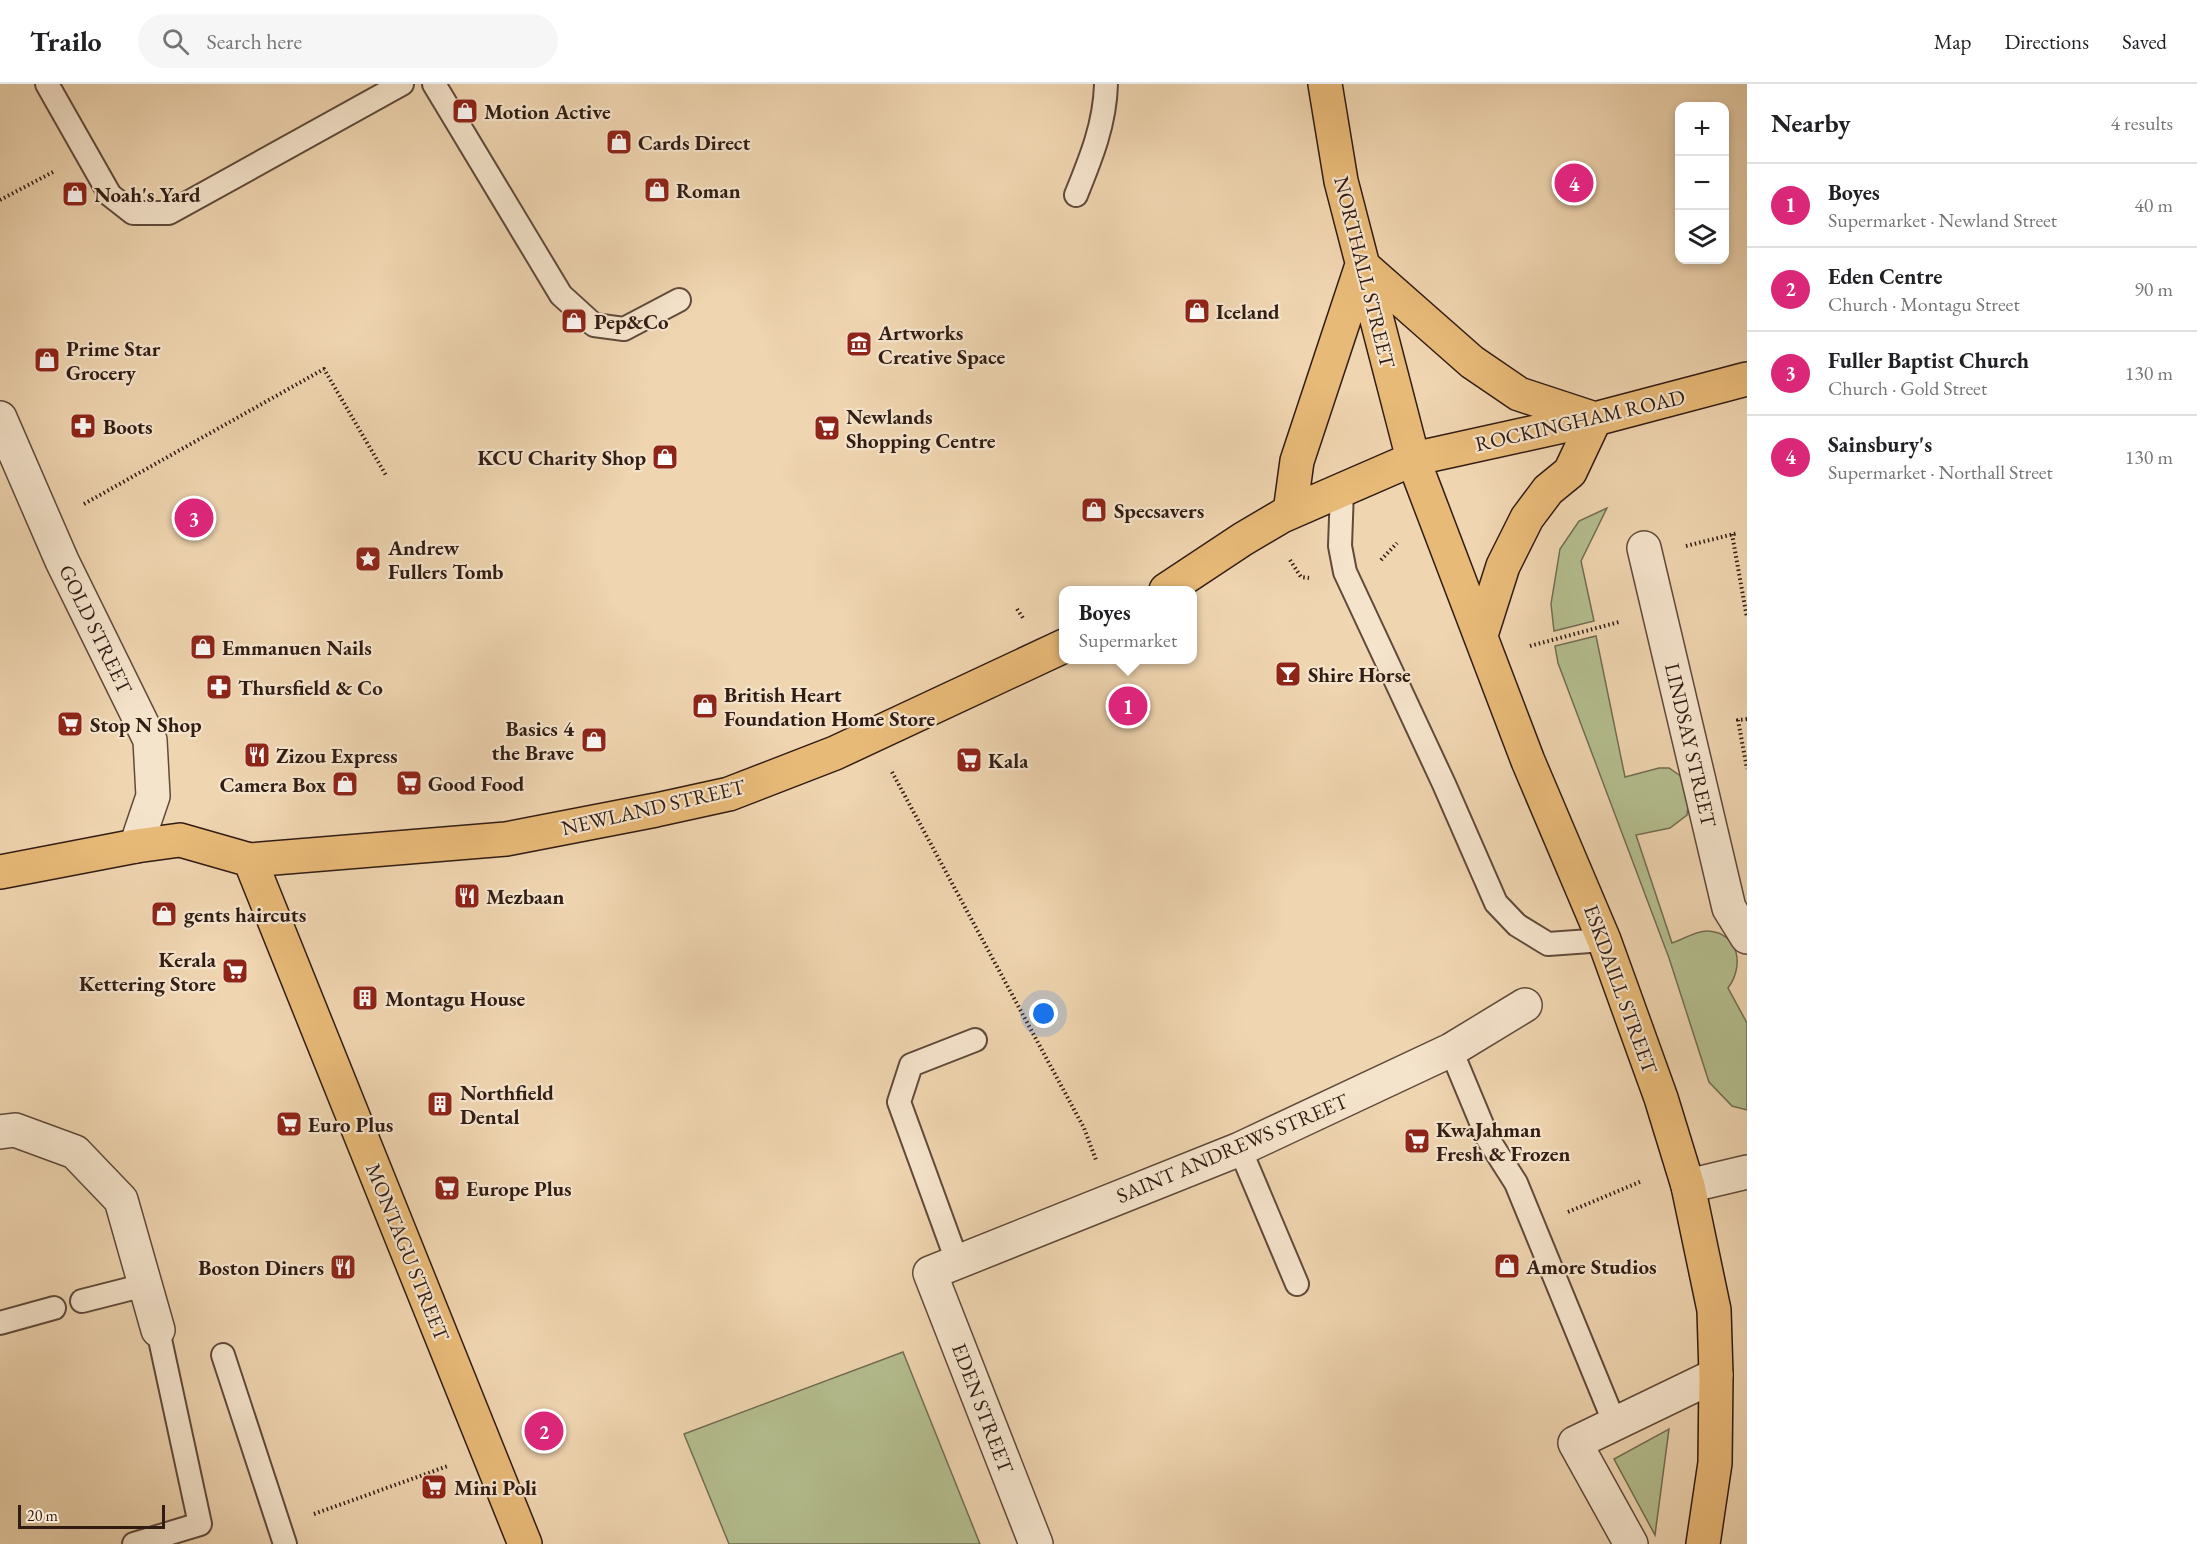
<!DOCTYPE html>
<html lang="en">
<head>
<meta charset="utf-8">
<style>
	body { margin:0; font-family:"EB Garamond",serif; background:#f6f6f6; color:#202124 }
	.controls { position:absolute; right:18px; top:18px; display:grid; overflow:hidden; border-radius:12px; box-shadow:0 3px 9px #0003 }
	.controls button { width:54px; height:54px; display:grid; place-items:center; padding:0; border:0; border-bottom:2px solid #e0e0e0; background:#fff; color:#202124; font:30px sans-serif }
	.scale { position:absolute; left:18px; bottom:15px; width:147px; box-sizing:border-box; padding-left:6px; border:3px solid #311c14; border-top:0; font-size:16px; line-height:21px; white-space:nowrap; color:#311c14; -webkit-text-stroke:4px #f5e4cc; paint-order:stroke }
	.you { position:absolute; left:1044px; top:930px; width:21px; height:21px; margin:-15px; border:4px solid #fff; border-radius:50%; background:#1a73e8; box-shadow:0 0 0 9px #1a73e833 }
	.badge { display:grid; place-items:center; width:39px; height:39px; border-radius:50%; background:#db2777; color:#fff; font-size:20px; font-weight:700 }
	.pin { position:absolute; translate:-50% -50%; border:3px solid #fff; box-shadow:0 2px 6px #0006 }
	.popup { position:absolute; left:1059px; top:502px; width:138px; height:78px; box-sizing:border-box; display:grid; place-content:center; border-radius:12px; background:#fff; filter:drop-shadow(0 2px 4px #0005); font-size:20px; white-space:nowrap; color:#757577 }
	.popup b { font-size:22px; color:#202124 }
	.popup::after { content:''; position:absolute; left:50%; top:100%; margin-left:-12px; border:12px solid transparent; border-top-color:#fff }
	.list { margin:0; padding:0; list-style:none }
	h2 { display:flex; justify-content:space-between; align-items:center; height:78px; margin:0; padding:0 24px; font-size:26px }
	h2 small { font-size:20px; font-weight:400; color:#757577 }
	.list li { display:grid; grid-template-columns:39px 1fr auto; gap:18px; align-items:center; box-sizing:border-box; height:84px; padding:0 24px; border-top:2px solid #e0e0e0 }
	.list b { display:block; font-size:22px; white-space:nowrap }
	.list p { margin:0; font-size:20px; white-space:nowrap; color:#757577 }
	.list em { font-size:20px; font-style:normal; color:#757577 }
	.icon { flex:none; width:33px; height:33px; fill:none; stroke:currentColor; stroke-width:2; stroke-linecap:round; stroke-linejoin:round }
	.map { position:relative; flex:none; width:1747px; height:1460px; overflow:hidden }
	header { display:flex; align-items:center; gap:36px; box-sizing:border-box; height:84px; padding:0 30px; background:#fff; border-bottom:2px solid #e0e0e0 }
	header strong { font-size:28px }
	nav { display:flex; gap:33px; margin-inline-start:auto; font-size:21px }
	.search { width:420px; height:54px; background:#f6f6f6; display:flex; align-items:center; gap:15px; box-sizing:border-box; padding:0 21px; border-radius:33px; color:#757577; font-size:22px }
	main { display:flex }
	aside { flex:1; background:#fff }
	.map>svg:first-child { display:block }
</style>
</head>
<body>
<header>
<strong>Trailo</strong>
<div class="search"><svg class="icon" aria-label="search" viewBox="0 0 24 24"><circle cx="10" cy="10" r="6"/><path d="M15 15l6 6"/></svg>Search here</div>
<nav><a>Map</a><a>Directions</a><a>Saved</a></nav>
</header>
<main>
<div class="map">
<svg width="1747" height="1460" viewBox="0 0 1747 1460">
	<rect width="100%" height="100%" fill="#efd5b0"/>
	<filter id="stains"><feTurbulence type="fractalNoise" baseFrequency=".00333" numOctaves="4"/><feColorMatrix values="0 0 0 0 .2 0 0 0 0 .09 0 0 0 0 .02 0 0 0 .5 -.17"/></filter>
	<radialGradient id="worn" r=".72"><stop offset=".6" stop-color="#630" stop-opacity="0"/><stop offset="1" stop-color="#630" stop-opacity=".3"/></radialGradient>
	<path fill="#b4be8f" stroke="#726d52" stroke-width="1.5" d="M 1607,424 L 1581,477 L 1594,537 L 1554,547 L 1551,520 L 1560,465 L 1579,437 Z
		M 1596,552 L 1625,693 L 1659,684 L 1669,684 L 1682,693 L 1689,714 L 1687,731 L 1670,744 L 1636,751 L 1672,859 C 1682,856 1697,846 1708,847 C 1740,849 1744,883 1728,904 L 1747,939 L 1747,1026 L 1732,1022 L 1709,998 L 1669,874 L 1558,579 L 1555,562 Z
		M 903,1268 L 980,1460 L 729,1460 L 684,1350 Z
		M 1669,1345 L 1655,1451 L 1614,1375 Z"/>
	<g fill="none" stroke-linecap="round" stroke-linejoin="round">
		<g stroke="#604a3b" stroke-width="26">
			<path id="service" d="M 47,0 L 110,111 L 133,129 L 169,129 L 402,0
				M 434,0 L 561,211 L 594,241 L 624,245 L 679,216
				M 1076,111 C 1091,74 1105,40 1106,0
				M 1342,406 L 1340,462 L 1345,488 L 1444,700 L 1496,819 L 1517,841 L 1548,860 L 1604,856
				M 1451,966 L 1488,1055 L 1516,1099 L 1615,1340
				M 1240,1065 L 1297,1200
				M 957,1177 L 899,1018 L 911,981 L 975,956
				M 82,1217 L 145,1201
				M 0,1239 L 54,1224
				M 223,1271 L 285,1460
				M 134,1460 L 200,1440 L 158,1246"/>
		</g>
		<g stroke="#604a3b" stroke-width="36">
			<path id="pedestrian" d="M 0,334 L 62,477 L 150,656 L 153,712 L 136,762"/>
		</g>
		<g stroke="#604a3b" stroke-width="36">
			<path id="minor" d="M 1644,464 L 1729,824 L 1747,853
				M 0,1048 L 15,1046 L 75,1068 L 121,1116 L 158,1246
				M 1688,1102 L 1747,1088
				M 1036,1460 L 930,1189 L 1240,1065 L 1451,966 L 1525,921
				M 1631,1460 L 1575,1359 L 1716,1291"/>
		</g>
		<g stroke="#311c14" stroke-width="36">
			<path id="primary" d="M 1325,0 L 1341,97 L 1413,375 L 1528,677 L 1604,856 L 1661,1014 L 1688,1102 L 1714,1226 L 1716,1291 L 1715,1379 L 1703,1460
				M 1362,181 L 1472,278 L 1519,310 L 1595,335
				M 1290,428 L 1297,377 L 1362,181
				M 1166,506 L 1243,455 L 1282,432 L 1413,375 L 1595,335 L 1747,295
				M 1481,551 L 1503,482 L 1527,434 L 1548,406 L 1570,388 L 1595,335
				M 250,776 L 525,1460
				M 0,788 L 136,762 L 180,756 L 250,776 L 506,755 L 656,726 L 729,710 L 835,669 L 1064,562"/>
		</g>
		<path stroke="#311c14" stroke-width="4" stroke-dasharray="1.5 3" stroke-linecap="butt" d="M 0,116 L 53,88
			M 84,420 L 324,285 L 387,393
			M 1732,450 L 1747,534
			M 1686,462 L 1738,449
			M 1290,476 L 1301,493 L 1309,494
			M 1381,476 L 1397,459
			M 1017,525 L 1023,534
			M 1530,562 L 1619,538
			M 1747,635 L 1738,636 L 1747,685
			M 892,688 L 1084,1044 L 1096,1076
			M 1568,1128 L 1642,1097
			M 314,1430 L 448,1382"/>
		<use href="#service" stroke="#f5e4cc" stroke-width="22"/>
		<use href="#pedestrian" stroke="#f5e4cc" stroke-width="33"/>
		<use href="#minor" stroke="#f5e4cc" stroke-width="33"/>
		<use href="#primary" stroke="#e8ba78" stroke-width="33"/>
	</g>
	<defs>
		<g id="shop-square" transform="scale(1.35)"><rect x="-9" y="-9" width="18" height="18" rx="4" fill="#8f2418" stroke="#f5e4cc"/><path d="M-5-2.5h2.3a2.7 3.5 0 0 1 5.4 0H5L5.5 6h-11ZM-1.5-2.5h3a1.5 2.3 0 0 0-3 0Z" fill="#fff"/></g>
		<g id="museum-square" transform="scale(1.35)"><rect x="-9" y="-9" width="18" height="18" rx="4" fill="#8f2418" stroke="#f5e4cc"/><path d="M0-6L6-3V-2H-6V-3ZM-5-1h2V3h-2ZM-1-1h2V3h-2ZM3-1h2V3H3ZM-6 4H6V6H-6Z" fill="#fff"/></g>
		<g id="pharmacy-square" transform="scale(1.35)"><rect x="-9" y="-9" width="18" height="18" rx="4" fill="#8f2418" stroke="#f5e4cc"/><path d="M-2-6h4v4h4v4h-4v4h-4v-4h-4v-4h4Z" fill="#fff"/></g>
		<g id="supermarket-square" transform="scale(1.35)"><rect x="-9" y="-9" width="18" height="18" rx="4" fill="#8f2418" stroke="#f5e4cc"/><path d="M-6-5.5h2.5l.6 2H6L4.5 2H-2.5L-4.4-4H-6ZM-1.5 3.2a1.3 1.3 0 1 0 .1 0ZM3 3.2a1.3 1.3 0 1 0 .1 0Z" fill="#fff"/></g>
		<g id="sight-square" transform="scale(1.35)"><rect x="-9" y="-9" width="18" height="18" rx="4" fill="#8f2418" stroke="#f5e4cc"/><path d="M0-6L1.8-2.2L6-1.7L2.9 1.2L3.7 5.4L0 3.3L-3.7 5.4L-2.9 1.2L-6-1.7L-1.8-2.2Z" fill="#fff"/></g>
		<g id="bar-square" transform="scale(1.35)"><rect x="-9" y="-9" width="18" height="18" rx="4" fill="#8f2418" stroke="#f5e4cc"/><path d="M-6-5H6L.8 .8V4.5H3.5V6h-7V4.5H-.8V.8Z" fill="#fff"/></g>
		<g id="restaurant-square" transform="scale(1.35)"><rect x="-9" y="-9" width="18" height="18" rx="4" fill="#8f2418" stroke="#f5e4cc"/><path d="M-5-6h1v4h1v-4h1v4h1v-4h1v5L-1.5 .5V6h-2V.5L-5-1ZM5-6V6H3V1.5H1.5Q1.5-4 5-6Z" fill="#fff"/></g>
		<g id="building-square" transform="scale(1.35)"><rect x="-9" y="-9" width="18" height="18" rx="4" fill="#8f2418" stroke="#f5e4cc"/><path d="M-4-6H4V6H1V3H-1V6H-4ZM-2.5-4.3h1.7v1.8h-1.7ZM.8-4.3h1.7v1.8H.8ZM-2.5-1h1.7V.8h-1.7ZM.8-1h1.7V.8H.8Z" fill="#fff"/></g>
	</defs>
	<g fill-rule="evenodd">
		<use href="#shop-square" x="465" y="27"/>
		<use href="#shop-square" x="619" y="58"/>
		<use href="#shop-square" x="657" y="106"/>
		<use href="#shop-square" x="75" y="110"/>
		<use href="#shop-square" x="1197" y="227"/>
		<use href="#shop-square" x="574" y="237"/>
		<use href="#museum-square" x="859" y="260"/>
		<use href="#shop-square" x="47" y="276"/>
		<use href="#pharmacy-square" x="83" y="342"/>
		<use href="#supermarket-square" x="827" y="344"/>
		<use href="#shop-square" x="665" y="373"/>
		<use href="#shop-square" x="1094" y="426"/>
		<use href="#sight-square" x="368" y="475"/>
		<use href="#shop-square" x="203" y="563"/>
		<use href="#bar-square" x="1288" y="590"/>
		<use href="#pharmacy-square" x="219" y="603"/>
		<use href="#shop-square" x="705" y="622"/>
		<use href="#supermarket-square" x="70" y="640"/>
		<use href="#shop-square" x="594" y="656"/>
		<use href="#restaurant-square" x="257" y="671"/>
		<use href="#supermarket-square" x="969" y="676"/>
		<use href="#supermarket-square" x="409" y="699"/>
		<use href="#shop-square" x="345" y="700"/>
		<use href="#restaurant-square" x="467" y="812"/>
		<use href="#shop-square" x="164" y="830"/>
		<use href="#supermarket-square" x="235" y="887"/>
		<use href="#building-square" x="365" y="914"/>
		<use href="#building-square" x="440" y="1020"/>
		<use href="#supermarket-square" x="289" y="1040"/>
		<use href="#supermarket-square" x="1417" y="1057"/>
		<use href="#supermarket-square" x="447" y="1104"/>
		<use href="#shop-square" x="1507" y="1182"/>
		<use href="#restaurant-square" x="343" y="1183"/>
		<use href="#supermarket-square" x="434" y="1403"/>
	</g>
	<g text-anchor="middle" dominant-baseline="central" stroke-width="4.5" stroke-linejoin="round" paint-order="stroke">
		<g font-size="21" font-weight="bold" fill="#311c14" stroke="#f5e4cc" text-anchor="start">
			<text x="484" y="27">Motion Active</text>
			<text x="638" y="58">Cards Direct</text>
			<text x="676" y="106">Roman</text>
			<text x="94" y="110">Noah's Yard</text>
			<text x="1216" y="227">Iceland</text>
			<text x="594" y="237">Pep&amp;Co</text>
			<text x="878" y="248">Artworks<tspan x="878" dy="24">Creative Space</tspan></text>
			<text x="66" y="264">Prime Star<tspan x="66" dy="24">Grocery</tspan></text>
			<text x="846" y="332">Newlands<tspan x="846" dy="24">Shopping Centre</tspan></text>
			<text x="103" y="342">Boots</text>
			<text x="646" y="373" text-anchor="end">KCU Charity Shop</text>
			<text x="1114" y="426">Specsavers</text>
			<text x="388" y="463">Andrew<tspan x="388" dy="24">Fullers Tomb</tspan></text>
			<text x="222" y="563">Emmanuen Nails</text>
			<text x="1308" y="590">Shire Horse</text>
			<text x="238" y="603">Thursfield &amp; Co</text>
			<text x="724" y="610">British Heart<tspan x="724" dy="24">Foundation Home Store</tspan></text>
			<text x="90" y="640">Stop N Shop</text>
			<text x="574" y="644" text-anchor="end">Basics 4<tspan x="574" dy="24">the Brave</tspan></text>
			<text x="276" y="671">Zizou Express</text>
			<text x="988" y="676">Kala</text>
			<text x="428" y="699">Good Food</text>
			<text x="326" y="700" text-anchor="end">Camera Box</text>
			<text x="486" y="812">Mezbaan</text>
			<text x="184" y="830">gents haircuts</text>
			<text x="216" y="875" text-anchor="end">Kerala<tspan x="216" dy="24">Kettering Store</tspan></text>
			<text x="385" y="914">Montagu House</text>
			<text x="460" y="1008">Northfield<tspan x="460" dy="24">Dental</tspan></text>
			<text x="308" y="1040">Euro Plus</text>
			<text x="1436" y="1045">KwaJahman<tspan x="1436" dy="24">Fresh &amp; Frozen</tspan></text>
			<text x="466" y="1104">Europe Plus</text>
			<text x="1526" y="1182">Amore Studios</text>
			<text x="324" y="1183" text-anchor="end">Boston Diners</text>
			<text x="454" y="1403">Mini Poli</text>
		</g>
		<g font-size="21" fill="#311c14" stroke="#f5e4cc">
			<text transform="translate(1365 188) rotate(76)">NORTHALL STREET</text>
			<text transform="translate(1580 336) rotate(-13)">ROCKINGHAM ROAD</text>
			<text transform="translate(96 545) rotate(64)">GOLD STREET</text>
			<text transform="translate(1691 661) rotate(77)">LINDSAY STREET</text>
			<text transform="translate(653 723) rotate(-13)">NEWLAND STREET</text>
			<text transform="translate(1621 905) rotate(70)">ESKDAILL STREET</text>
			<text transform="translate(1232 1064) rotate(-23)">SAINT ANDREWS STREET</text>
			<text transform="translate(408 1168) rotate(68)">MONTAGU STREET</text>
			<text transform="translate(983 1324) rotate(69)">EDEN STREET</text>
		</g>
	</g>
	<rect width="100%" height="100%" filter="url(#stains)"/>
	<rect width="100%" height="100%" fill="url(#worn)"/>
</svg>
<div class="controls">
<button>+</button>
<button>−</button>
<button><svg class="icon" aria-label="layers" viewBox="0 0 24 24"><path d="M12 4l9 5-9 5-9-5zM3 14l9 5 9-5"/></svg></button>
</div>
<div class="scale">20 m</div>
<div class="you"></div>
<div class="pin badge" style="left:1128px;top:622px">1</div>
<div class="popup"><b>Boyes</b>Supermarket</div>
<div class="pin badge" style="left:544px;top:1347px">2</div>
<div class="pin badge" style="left:194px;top:434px">3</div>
<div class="pin badge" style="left:1574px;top:99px">4</div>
</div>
<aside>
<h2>Nearby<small>4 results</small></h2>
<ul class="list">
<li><span class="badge">1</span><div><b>Boyes</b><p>Supermarket · Newland Street</p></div><em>40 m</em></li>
<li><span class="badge">2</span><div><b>Eden Centre</b><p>Church · Montagu Street</p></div><em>90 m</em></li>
<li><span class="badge">3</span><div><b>Fuller Baptist Church</b><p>Church · Gold Street</p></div><em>130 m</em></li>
<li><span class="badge">4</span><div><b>Sainsbury's</b><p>Supermarket · Northall Street</p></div><em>130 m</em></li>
</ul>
</aside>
</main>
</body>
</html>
